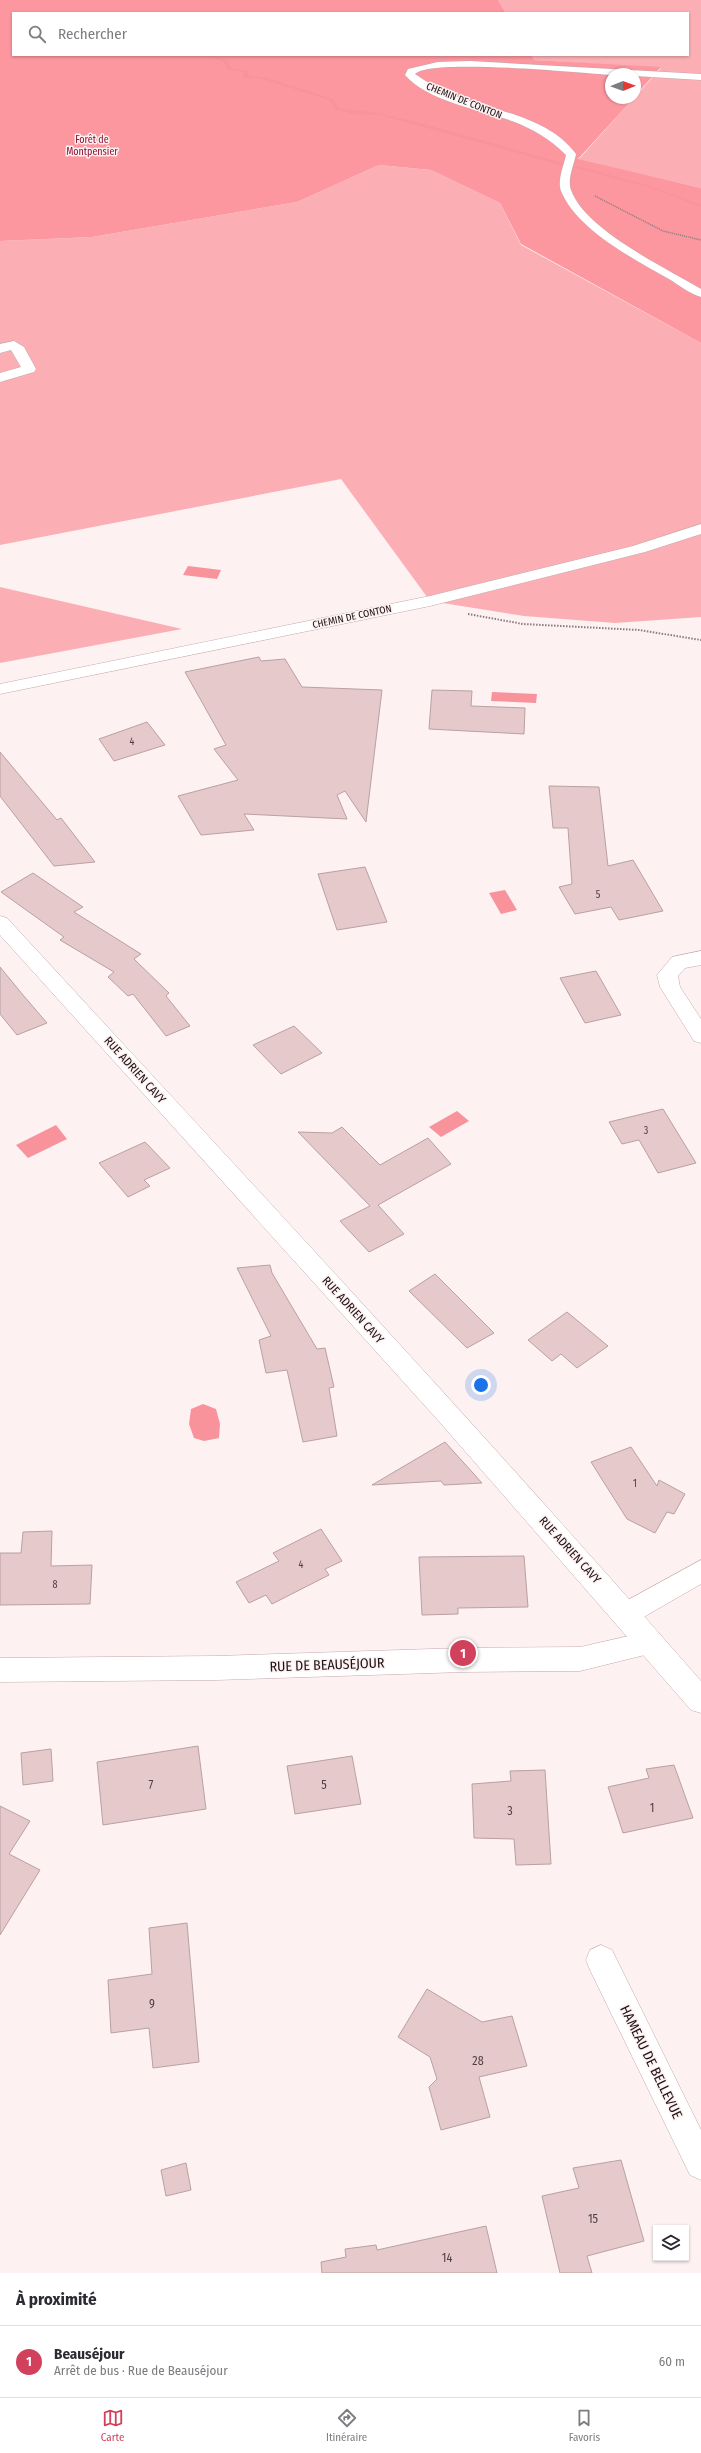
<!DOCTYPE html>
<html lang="fr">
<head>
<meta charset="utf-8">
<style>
	body { margin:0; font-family:"Fira Sans Condensed",sans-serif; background:#f2f2f3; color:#2b2b33 }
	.controls { position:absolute; right:12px; bottom:12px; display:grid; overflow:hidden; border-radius:0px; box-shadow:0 1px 3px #0004 }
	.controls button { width:36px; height:36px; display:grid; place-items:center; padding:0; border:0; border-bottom:1px solid #e1e1e2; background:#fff; color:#2b2b33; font:20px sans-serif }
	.compass { position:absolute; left:605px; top:68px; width:36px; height:36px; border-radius:50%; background:#fff; box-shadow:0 1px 3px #0004; rotate:89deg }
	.you { position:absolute; left:481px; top:1385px; width:14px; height:14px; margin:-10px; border:3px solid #fff; border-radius:50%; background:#1a73e8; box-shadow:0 0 0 6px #1a73e833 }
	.badge { display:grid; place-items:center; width:26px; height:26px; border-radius:50%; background:#d1415b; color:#fff; font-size:13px; font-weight:700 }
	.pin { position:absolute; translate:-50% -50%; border:2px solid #fff; box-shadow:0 1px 4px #0006 }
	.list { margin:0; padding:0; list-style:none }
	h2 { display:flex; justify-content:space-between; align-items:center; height:52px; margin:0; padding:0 16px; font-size:17px }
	h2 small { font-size:13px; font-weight:400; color:#7c7c81 }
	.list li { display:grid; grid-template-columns:26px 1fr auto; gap:12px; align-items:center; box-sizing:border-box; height:72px; padding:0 16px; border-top:1px solid #e1e1e2 }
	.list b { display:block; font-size:15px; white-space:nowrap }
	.list p { margin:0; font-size:13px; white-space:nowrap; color:#7c7c81 }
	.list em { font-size:13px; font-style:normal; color:#7c7c81 }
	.icon { flex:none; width:22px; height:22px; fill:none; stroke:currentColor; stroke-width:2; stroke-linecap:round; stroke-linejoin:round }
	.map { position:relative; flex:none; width:701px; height:2273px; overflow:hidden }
	.search { position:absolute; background:#fff; box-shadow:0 1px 3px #0004; left:12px; right:12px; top:12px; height:44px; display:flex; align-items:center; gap:10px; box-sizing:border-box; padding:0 14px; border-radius:0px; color:#7c7c81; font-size:15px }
	.sheet { height:124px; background:#fff }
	nav { display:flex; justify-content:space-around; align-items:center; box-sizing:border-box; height:56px; border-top:1px solid #e1e1e2; background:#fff; font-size:11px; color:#7c7c81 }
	nav a { display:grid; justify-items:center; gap:2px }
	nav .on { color:#d1415b }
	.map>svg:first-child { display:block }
</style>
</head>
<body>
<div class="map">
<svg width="701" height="2273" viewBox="0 0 701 2273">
	<rect width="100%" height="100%" fill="#fdf1f2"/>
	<path fill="#fbafb4" d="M 498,0 L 701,0 L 701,188 L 578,160 L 661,68 L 533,60 L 531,55 L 688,55 L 688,13 L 506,13 Z
		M 379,165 L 431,170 L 500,203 L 521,245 L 701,343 L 701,617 L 615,623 L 524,616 L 430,601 L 341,479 L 0,545 L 0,241 L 92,237 L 297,202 Z
		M 0,587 L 182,629 L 0,663 Z"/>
	<path fill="#fc969f" d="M 0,0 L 498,0 L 506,13 L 13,13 L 13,55 L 531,55 L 534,60 L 661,67 L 635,96 L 635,74 L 611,74 L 611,98 L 634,98 L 578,159 L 701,188 L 701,343 L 521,244 L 500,203 L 431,170 L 379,165 L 297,202 L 92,237 L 0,241 Z"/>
	<path fill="#f8939c" d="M 205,55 L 227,60 L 232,69 L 248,71 L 249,76 L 264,77 L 333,99 L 340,109 L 366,111 L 417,122 L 563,163 L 560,165 L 380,115 L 353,114 L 335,109 L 329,100 L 259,78 L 244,78 L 243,72 L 228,70 L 224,62 Z
		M 576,166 L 647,185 L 701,205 L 701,207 L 649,187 L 571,167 Z
		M 188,566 L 221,570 L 217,579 L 183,575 Z
		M 492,692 L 537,694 L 536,703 L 491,701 Z
		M 505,890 L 517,910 L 501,914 L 489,893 Z
		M 457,1111 L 469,1121 L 441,1137 L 429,1127 Z
		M 56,1125 L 67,1139 L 28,1158 L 16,1145 Z
		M 203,1404 L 216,1409 L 220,1424 L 219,1438 L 204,1441 L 194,1438 L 189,1424 L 191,1409 Z"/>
	<path fill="#e5c9cb" stroke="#baa0a1" d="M 259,657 L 261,661 L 285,659 L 302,687 L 382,690 L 366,822 L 345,791 L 337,795 L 347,819 L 244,814 L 254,830 L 201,835 L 178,796 L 238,780 L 214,749 L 226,745 L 185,672 Z
		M 432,690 L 472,691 L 471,706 L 525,708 L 524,734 L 429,729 Z
		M 147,722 L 165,745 L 114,761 L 99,739 Z
		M 0,752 L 57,820 L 61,818 L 95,862 L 54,866 L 0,796 Z
		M 549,786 L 599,787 L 608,866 L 633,860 L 663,911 L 619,920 L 611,907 L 575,914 L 559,887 L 572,884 L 568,828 L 553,828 Z
		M 365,867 L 387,922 L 337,930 L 318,874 Z
		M 33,873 L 83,907 L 74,912 L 141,954 L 134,959 L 169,993 L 166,996 L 190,1026 L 166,1036 L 133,994 L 128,996 L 108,977 L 114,972 L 60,940 L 64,937 L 1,892 Z
		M 0,967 L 23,995 L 47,1023 L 17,1035 L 0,1014 Z
		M 596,971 L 621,1015 L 585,1023 L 560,978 Z
		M 294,1026 L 322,1053 L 281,1074 L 253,1045 Z
		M 663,1109 L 696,1163 L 658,1173 L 639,1140 L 622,1144 L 609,1122 Z
		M 342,1127 L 380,1165 L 428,1138 L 451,1164 L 378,1205 L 404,1234 L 369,1252 L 340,1221 L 370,1206 L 298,1132 L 332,1133 Z
		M 145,1142 L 170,1168 L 144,1180 L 150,1186 L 128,1197 L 99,1163 Z
		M 270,1265 L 272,1273 L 317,1349 L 325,1348 L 334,1387 L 329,1388 L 337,1436 L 303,1442 L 287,1370 L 266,1373 L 259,1340 L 271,1336 L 237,1268 Z
		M 435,1274 L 494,1333 L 467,1348 L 409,1291 Z
		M 567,1312 L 608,1346 L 577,1368 L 561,1354 L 552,1361 L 528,1340 Z
		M 445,1442 L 482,1483 L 444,1485 L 441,1481 L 372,1485 Z
		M 631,1447 L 657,1486 L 659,1480 L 685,1494 L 674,1514 L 667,1512 L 655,1533 L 627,1519 L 591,1462 Z
		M 321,1529 L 342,1561 L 325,1569 L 329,1575 L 272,1604 L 266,1595 L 249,1603 L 236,1582 L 279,1561 L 273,1553 Z
		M 52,1531 L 51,1566 L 92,1565 L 90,1604 L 0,1605 L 0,1553 L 21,1553 L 23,1532 Z
		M 524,1556 L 528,1607 L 458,1608 L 458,1614 L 422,1615 L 419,1557 Z
		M 198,1746 L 206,1809 L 103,1825 L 97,1762 Z
		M 51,1749 L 53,1781 L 23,1785 L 21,1753 Z
		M 352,1756 L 361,1804 L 295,1814 L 287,1766 Z
		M 674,1765 L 693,1818 L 623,1833 L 608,1787 L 649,1778 L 646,1769 Z
		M 545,1770 L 551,1864 L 516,1865 L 514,1839 L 474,1838 L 472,1784 L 511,1781 L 510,1771 Z
		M 0,1806 L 30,1821 L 9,1854 L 40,1870 L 0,1935 Z
		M 187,1923 L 199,2062 L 153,2068 L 149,2028 L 111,2033 L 108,1980 L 152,1974 L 149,1928 Z
		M 427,1989 L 482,2022 L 512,2016 L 527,2066 L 479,2077 L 490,2117 L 441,2130 L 429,2087 L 437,2079 L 430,2057 L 398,2037 Z
		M 621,2160 L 644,2241 L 587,2256 L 592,2273 L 560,2273 L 542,2196 L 579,2188 L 573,2168 Z
		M 186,2163 L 191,2190 L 166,2196 L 161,2170 Z
		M 486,2226 L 497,2273 L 322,2273 L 321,2262 L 346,2257 L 345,2249 L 376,2245 L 377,2250 Z"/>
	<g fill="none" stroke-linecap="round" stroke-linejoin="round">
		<g stroke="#c4a9ab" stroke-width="1">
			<path id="service" d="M 470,61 L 701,74 L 701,80 L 635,76 L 635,74 L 611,75 C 581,73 430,58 415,74 C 427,82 439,90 452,95 C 493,111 548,116 576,154 C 574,165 567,179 571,190 C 585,230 666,268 701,289 L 701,297 C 690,294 679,285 669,279 C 634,259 577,230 561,191 C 557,180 564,165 566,155 C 550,139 533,129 512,121 C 481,110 427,101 405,75 L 408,69 L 438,62 Z"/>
		</g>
		<g stroke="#c4a9ab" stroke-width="1">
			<path id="minor" d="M 14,341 L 24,347 L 36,369 L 34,372 L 0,382 L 0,373 L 21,367 L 11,350 L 0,353 L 0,344 Z
				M 701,524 L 701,534 L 645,552 L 430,606 L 0,694 L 0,684 L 430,596 L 633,546 Z
				M 701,951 L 701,965 L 685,968 L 678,976 L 680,987 L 701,1019 L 701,1043 L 694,1041 L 660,987 L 657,975 L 672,957 Z
				M 701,1560 L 701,1584 L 635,1622 L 626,1626 L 617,1622 L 613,1614 L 617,1606 Z
				M 651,1631 L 661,1635 L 664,1643 L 661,1651 L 580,1671 L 463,1672 L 216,1680 L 0,1682 L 0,1658 L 216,1656 L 463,1648 L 580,1647 Z
				M 601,1945 L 612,1950 L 701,2130 L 701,2180 L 690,2175 L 590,1970 L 586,1960 L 590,1950 Z"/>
		</g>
		<g stroke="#c4a9ab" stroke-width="1">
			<path id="secondary" d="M 0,916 L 7,918 C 240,1171 475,1422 701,1681 L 701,1713 L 691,1710 L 436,1418 L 0,935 Z"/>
		</g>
		<path stroke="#887d7e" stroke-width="1.5" stroke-dasharray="1 1" stroke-linecap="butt" d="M 595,196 L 663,231 L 701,240"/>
		<path stroke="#887d7e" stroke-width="2" stroke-dasharray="1.5 1.5" stroke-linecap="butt" d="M 468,614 L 523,624 L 639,630 L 701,640"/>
		<use href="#service" fill="#fff" fill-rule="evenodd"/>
		<use href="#minor" fill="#fff" fill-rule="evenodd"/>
		<use href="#secondary" fill="#fff" fill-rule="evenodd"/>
	</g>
	<g text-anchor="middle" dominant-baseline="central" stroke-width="3" stroke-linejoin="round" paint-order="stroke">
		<g font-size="10" fill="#1d1314" stroke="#fdf1f2">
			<text transform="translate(464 101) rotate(22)">CHEMIN DE CONTON</text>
			<text transform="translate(352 617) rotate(-12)">CHEMIN DE CONTON</text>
		</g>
		<g font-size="10" fill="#89102f" stroke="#fdf1f2">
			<text x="92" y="140">Forêt de<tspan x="92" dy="12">Montpensier</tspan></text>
		</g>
		<g font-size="10" fill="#4f4042">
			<text x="132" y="742">4</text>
			<text x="598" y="895">5</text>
			<text x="646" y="1131">3</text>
			<text x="635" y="1484">1</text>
			<text x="301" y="1565">4</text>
			<text x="55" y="1585">8</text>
		</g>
		<g font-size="12" fill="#1d1314" stroke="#fdf1f2">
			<text transform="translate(135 1070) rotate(48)">RUE ADRIEN CAVY</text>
			<text transform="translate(353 1310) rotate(48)">RUE ADRIEN CAVY</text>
			<text transform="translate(570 1550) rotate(48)">RUE ADRIEN CAVY</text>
		</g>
		<g font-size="12" fill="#4f4042">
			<text x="151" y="1785">7</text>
			<text x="324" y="1785">5</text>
			<text x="652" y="1808">1</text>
			<text x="510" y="1811">3</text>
			<text x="152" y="2004">9</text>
			<text x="478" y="2061">28</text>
			<text x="593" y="2219">15</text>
			<text x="447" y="2258">14</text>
		</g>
		<g font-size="14" fill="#1d1314" stroke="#fdf1f2">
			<text transform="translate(327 1665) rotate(-2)">RUE DE BEAUSÉJOUR</text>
			<text transform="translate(651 2062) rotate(64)">HAMEAU DE BELLEVUE</text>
		</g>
	</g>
</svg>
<div class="controls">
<button><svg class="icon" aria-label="layers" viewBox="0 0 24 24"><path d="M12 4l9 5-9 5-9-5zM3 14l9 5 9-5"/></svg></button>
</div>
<svg class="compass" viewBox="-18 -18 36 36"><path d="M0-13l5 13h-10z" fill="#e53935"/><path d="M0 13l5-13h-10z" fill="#7c7c81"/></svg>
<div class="you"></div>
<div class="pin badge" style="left:463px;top:1653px">1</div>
<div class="search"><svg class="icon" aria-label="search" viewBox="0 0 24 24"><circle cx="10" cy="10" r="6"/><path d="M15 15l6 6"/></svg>Rechercher</div>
</div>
<section class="sheet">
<h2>À proximité<small></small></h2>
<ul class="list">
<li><span class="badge">1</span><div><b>Beauséjour</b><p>Arrêt de bus · Rue de Beauséjour</p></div><em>60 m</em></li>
</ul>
</section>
<nav>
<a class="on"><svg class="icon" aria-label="map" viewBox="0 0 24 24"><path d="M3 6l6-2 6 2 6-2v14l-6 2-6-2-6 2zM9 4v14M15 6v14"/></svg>Carte</a>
<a><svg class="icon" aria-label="directions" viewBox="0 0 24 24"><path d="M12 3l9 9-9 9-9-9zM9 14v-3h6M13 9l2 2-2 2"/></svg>Itinéraire</a>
<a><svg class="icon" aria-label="saved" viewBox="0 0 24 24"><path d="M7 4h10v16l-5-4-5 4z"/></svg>Favoris</a>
</nav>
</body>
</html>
